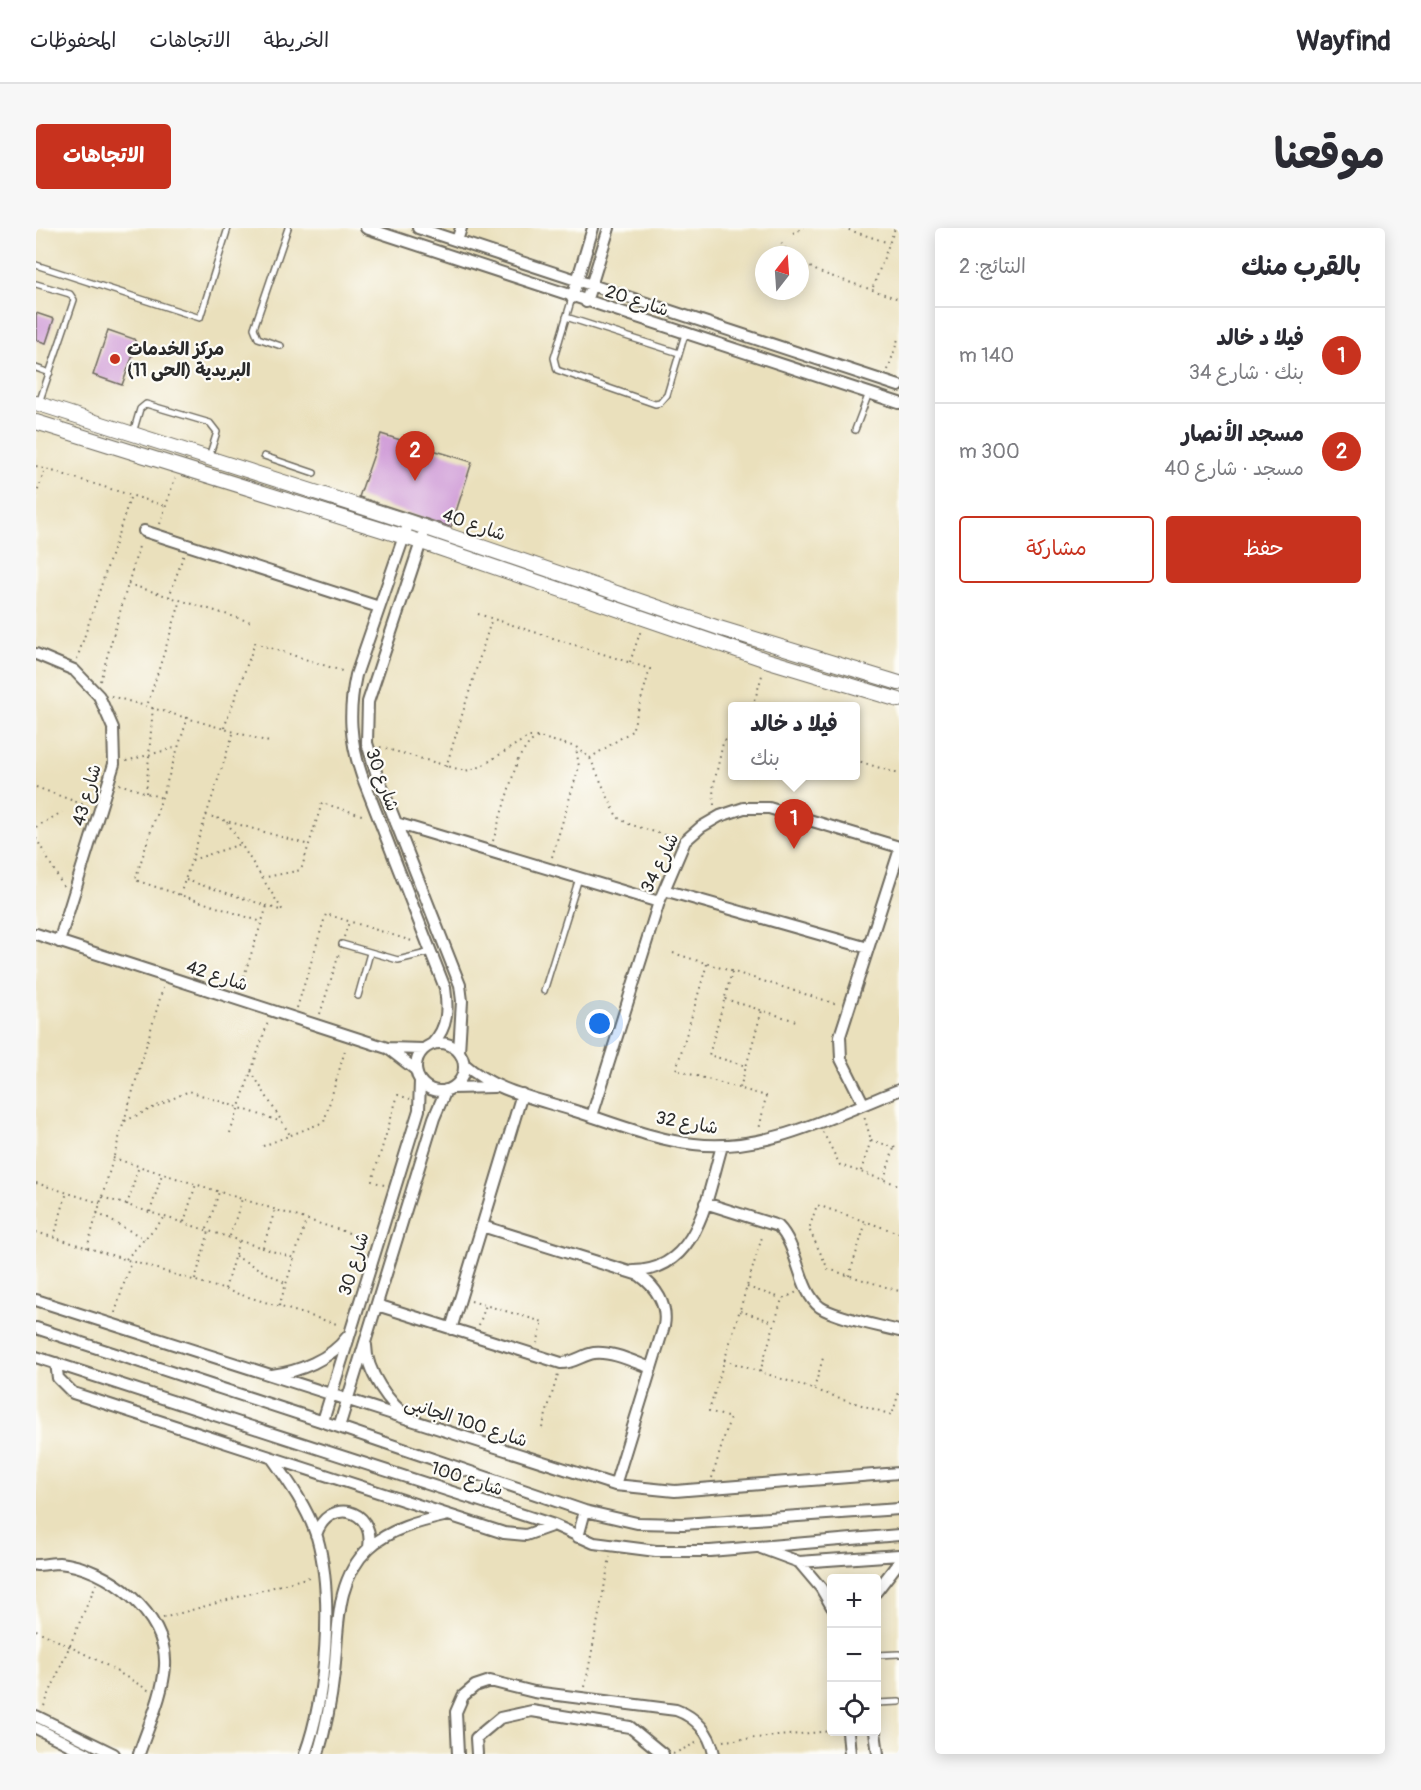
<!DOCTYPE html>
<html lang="ar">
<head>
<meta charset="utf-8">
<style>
	body { margin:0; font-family:Pangolin,"Playpen Sans Arabic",sans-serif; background:#f7f7f7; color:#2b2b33; direction:rtl }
	.controls { position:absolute; right:18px; bottom:18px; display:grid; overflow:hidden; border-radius:6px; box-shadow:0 3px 15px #0003 }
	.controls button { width:54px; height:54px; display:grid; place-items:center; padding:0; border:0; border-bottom:2px solid #e1e1e2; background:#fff; color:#2b2b33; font:30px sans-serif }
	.compass { position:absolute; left:719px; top:18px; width:54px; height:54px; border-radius:50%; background:#fff; box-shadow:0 3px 15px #0003; rotate:17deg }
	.you { position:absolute; left:564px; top:796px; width:21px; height:21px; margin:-15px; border:4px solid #fff; border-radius:50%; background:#1a73e8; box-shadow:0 0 0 9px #1a73e833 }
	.badge { display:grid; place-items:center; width:39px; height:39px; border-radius:50%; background:#c8321e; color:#fff; font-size:20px; font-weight:700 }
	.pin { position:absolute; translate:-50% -50px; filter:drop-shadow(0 2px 3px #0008) }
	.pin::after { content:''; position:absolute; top:32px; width:21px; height:18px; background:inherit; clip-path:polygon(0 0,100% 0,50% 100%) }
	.popup { position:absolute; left:692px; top:474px; width:132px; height:78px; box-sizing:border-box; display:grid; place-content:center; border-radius:6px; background:#fff; filter:drop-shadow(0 2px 4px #0005); font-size:20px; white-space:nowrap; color:#7c7c81 }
	.popup b { font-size:22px; color:#2b2b33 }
	.popup::after { content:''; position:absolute; left:50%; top:100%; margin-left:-12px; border:12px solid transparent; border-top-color:#fff }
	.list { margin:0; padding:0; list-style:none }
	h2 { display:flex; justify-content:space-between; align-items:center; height:78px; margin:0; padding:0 24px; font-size:26px }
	h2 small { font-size:20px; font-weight:400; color:#7c7c81 }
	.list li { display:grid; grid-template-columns:39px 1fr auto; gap:18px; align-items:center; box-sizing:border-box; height:96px; padding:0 24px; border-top:2px solid #e1e1e2 }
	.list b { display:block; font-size:22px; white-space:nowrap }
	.list p { margin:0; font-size:20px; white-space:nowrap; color:#7c7c81 }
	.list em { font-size:20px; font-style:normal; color:#7c7c81 }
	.actions { display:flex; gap:12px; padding:18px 24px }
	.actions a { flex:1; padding:14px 0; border:2px solid #c8321e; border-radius:6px; text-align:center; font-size:21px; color:#c8321e }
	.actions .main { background:#c8321e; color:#fff }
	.icon { flex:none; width:33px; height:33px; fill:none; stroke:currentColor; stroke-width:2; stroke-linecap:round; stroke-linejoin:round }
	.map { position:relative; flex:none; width:863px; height:1526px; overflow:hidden; direction:ltr; border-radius:6px }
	header { display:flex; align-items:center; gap:36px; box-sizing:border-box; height:84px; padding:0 30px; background:#fff; border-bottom:2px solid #e1e1e2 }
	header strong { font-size:28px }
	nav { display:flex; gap:33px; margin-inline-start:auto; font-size:21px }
	.intro { display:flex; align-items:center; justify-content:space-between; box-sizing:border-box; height:144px; padding:0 36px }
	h1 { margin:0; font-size:42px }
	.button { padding:15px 27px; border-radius:6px; background:#c8321e; color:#fff; font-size:21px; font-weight:700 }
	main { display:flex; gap:36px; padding:0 36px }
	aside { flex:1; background:#fff; border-radius:6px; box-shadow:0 3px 15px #0003 }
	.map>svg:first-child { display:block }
</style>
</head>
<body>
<header>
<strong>Wayfind</strong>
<nav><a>الخريطة</a><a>الاتجاهات</a><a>المحفوظات</a></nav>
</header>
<div class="intro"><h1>موقعنا</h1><a class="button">الاتجاهات</a></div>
<main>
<aside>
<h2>بالقرب منك<small>النتائج: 2</small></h2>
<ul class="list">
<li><span class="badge">1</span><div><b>فيلا د خالد</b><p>بنك · شارع 34</p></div><em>140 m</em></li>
<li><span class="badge">2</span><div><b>مسجد الأنصار</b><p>مسجد · شارع 40</p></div><em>300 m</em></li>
</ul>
<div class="actions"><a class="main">حفظ</a><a>مشاركة</a></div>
</aside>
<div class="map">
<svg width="863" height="1526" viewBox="0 0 863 1526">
	<rect width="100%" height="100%" fill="#fdfcf7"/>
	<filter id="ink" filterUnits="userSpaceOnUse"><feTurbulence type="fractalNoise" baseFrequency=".0167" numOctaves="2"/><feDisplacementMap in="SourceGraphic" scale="12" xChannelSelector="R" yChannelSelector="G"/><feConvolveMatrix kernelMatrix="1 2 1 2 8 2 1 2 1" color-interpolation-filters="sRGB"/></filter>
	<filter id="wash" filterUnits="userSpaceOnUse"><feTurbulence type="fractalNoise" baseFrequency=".008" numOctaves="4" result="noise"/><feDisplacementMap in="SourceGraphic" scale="24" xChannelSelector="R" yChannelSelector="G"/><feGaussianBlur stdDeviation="1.35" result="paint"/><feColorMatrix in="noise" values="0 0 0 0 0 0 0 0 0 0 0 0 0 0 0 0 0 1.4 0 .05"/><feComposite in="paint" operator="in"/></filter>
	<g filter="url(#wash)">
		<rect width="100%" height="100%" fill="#eae0bc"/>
		<g id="blocks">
			<path fill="#d2a0d9" d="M 0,85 L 18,91 L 10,115 L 0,112 Z
				M 72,102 L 98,111 L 101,116 L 86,157 L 57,147 Z
				M 345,206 L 436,234 L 415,299 L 323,269 Z"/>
		</g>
	</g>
	<g filter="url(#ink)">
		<use href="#blocks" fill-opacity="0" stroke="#6e6a5e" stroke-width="1.5"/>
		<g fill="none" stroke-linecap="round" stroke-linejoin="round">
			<g stroke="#6e6a5e" stroke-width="8">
				<path id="service" d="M 0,37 L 164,90 L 192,0
					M 0,56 L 34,66 L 38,72 L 3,175
					M 536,70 L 518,130 L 521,142 L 619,176 L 624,175 L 631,167 L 649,106
					M 530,89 L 643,125
					M 245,118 L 222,110 L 218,100 L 252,0
					M 0,140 L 14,145
					M 819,202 L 833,165
					M 97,205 L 104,181 L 110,176 L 174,195 L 181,204 L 173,229
					M 228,228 L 278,245
					M 306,716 L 362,732 L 395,724
					M 508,763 L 543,650
					M 322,768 L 334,725
					M 840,1427 L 863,1426
					M 840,1475 L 863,1474"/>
			</g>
			<g stroke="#6e6a5e" stroke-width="14">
				<path id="minor" d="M 330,0 L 863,175
					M 382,0 L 863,158
					M 421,13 L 425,0
					M 536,70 L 557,0
					M 550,74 L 573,0
					M 373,294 L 320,447 C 312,484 314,513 326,548 L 409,760 C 412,781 412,799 397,815
					M 108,303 L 343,379
					M 387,308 L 332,474 L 331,515 L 340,544 L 424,757 L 426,773 L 423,824
					M 0,426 L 38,442 L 63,468 L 77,500 L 78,536 L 23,714
					M 360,595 L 623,674
					M 628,662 L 832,720
					M 0,706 L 351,820 L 387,821
					M380 839a24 24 0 1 1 48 0a24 24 0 1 1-48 0Z
					M 354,822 L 380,842
					M 428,836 C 458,863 498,870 536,882 C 576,894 617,912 658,916 C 730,925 798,887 863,862
					M 416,860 L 458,859
					M 827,875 L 805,831 L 804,808 L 863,624
					M 556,888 L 623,674 L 649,613 L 665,599 L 684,588 L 708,580 L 733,580 L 863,619
					M 669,975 L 742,998 C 763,1019 762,1062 784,1079 C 798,1089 844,1098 863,1103
					M 446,998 L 603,1047 C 620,1059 632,1077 628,1098 L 579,1257
					M 597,1043 C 663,1043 671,967 686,918
					M 0,1072 L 579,1257 L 639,1263 L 863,1245
					M 341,1077 L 525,1135 C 538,1135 546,1127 558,1125 C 576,1123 598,1134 615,1140
					M 0,1100 L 303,1199 L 549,1283 L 601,1295 L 647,1296 L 863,1281
					M 415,1101 L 486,866
					M 330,1117 C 330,1143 353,1177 375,1191
					M 0,1129 L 518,1297 L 558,1315 L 620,1323 L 674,1323 L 863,1307
					M 20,1135 L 22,1150 L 37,1165 L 468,1305 L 490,1307 L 518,1297
					M 236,1147 C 262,1144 295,1131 311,1109
					M 287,1193 L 383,882 L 384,853
					M 303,1199 L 398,890 L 410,862
					M 236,1230 C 253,1254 272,1281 281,1309 C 298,1368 290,1469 269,1526
					M 280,1307 C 292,1269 339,1280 333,1319
					M 542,1309 L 549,1283
					M 725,1320 L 763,1334 L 863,1327
					M 763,1334 L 785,1360 L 796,1379
					M 0,1337 C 7,1337 16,1335 23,1335 C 71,1339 132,1386 129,1438 C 127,1468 112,1498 103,1526
					M 840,1364 L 863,1334
					M 0,1488 L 78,1526
					M 0,1500 L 52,1526
					M 812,1504 L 814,1526
					M 839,1504 L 842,1526
					M 282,1526 C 290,1499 295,1473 298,1445 C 303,1402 298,1353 333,1320 C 353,1301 385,1293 412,1287
					M 422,1526 L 420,1484 L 427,1468 L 439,1458 L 454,1453 L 498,1464 L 640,1482 C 660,1489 674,1505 678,1526
					M 441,1526 L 440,1510 L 464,1490 L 496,1483 L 594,1499 L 627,1526"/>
			</g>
			<g stroke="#6e6a5e" stroke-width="16">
				<path id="tertiary" d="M 0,175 L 373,294 L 683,400 L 863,455
					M 0,194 L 385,314 L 730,432 L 863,472"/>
			</g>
			<path stroke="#6e6a5e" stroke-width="2" stroke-dasharray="1.5 4.5" stroke-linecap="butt" d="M 807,0 L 853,15
				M 757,5 L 768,0
				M 745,15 L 755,27
				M 764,33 L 783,44 L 863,71
				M 837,59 L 859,0
				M 852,142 L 863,108
				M 0,238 L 130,278
				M 0,268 L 9,241
				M 124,296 L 139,250
				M 92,356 L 215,394
				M 133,369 L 148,326
				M 442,386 L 614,441 L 596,503 L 554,530
				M 41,431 L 95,267
				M 594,434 L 605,402
				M 64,453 L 104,315
				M 75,468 L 233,514
				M 112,475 L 145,372
				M 717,478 L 727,444
				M 152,489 L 99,652 L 226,694
				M 188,500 L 219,415 L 309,444
				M 344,519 L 429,543 L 444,539 L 492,509 L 503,509 L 540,519 L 554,530 L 581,589 L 593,596 L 638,610
				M 819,532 L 863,546
				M 90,533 L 142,519
				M 410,539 L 456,390
				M 83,556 L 126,570
				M 0,559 L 54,579
				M 110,565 L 117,478
				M 678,577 L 677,560 L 687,515 L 691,510 L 696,511
				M 170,587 L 273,617
				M 191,594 L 247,683
				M 0,599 L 26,584
				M 0,610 L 27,658
				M 457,613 L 482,531 L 494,514 L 503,509
				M 516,629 L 543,539 L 540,519
				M 156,632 L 205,616
				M 226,650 L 265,642 L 286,575 L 329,588
				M 150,652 L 247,683
				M 144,667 L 198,503
				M 308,709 L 313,694
				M 637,725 L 801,776
				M 671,736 L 640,842 L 730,868 L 723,902
				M 696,744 L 673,827 L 710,838
				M 204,760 L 231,678
				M 689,771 L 760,793
				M 261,780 L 290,686 L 379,714
				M 284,786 L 304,723
				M 215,843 L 254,907
				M 704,860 L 726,782
				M 89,893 L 153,863 L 246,894
				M 787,904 L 804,937 L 863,957
				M 194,905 L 232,794
				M 835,912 L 863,921
				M 227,918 L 288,894 L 310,819
				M 77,930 L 332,1011
				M 825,943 L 835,912 L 828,888
				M 848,951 L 858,920
				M 0,955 L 64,975
				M 348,957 L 336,953 L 362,867 L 374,871
				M 66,969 L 258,1030
				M 91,977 L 103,938
				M 114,984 L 126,946
				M 61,985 L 109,1011
				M 148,994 L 160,956
				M 171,1001 L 183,964
				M 0,1004 L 304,1097
				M 863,1005 L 781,977 L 773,1001 L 792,1041 L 863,1063
				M 194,1008 L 206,971
				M 18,1009 L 31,964
				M 227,1019 L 239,982
				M 51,1020 L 127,760
				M 199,1028 L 249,1055
				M 90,1031 L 129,989
				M 813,1048 L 830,994
				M 159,1052 L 173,1003
				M 711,1059 L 745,1070
				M 189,1061 L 203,1012
				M 435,1073 L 507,1094 L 501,1115
				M 243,1078 L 270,993
				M 704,1083 L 738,1094
				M 79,1085 L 95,1033
				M 443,1097 L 450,1077
				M 688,1132 L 856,1187 L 863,1164
				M 724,1144 L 746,1071 L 761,1064
				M 778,1161 L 787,1130
				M 506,1200 L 522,1146
				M 676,1250 L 694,1190 L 673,1183 L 727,1006
				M 127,1390 L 277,1348
				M 0,1402 L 63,1433 L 114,1463
				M 549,1459 L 574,1329
				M 8,1478 L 60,1356
				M 687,1513 L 796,1503
				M 637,1526 L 662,1514"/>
			<use href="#service" stroke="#fff" stroke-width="5"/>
			<use href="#minor" stroke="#fff" stroke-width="10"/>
			<use href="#tertiary" stroke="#fff" stroke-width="14"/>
		</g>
	</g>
	<circle fill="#c8321e" stroke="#fdfcf7" stroke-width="2" cx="79" cy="131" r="6"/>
	<g text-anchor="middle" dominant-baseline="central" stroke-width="4.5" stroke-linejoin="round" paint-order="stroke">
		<g font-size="18" fill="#2b2b2b" stroke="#fdfcf7">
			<text transform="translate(601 73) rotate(18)">شارع 20</text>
			<text transform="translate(438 297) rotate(19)">شارع 40</text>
			<text transform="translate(346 552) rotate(70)">شارع 30</text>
			<text transform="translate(51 567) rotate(-74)">شارع 43</text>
			<text transform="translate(624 635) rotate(-64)">شارع 34</text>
			<text transform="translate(181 748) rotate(18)">شارع 42</text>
			<text transform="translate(651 895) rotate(10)">شارع 32</text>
			<text transform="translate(318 1036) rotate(-73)">شارع 30</text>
			<text transform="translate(430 1194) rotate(18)">شارع 100 الجانبى</text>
			<text transform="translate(431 1251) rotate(18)">شارع 100</text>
		</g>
		<g font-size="18" font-weight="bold" fill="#2b2b2b" stroke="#fdfcf7" text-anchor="start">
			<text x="91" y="121">مركز الخدمات<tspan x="91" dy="21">البريدية (الحى 11)</tspan></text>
		</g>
	</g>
</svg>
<div class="controls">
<button>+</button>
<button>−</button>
<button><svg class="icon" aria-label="locate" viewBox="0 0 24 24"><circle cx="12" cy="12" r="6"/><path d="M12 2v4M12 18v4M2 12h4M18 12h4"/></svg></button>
</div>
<svg class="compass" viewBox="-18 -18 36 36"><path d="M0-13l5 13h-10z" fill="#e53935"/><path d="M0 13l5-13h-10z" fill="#7c7c81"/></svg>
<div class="you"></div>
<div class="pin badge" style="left:758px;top:621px">1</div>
<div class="popup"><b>فيلا د خالد</b>بنك</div>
<div class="pin badge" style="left:379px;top:253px">2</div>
</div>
</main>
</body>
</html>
